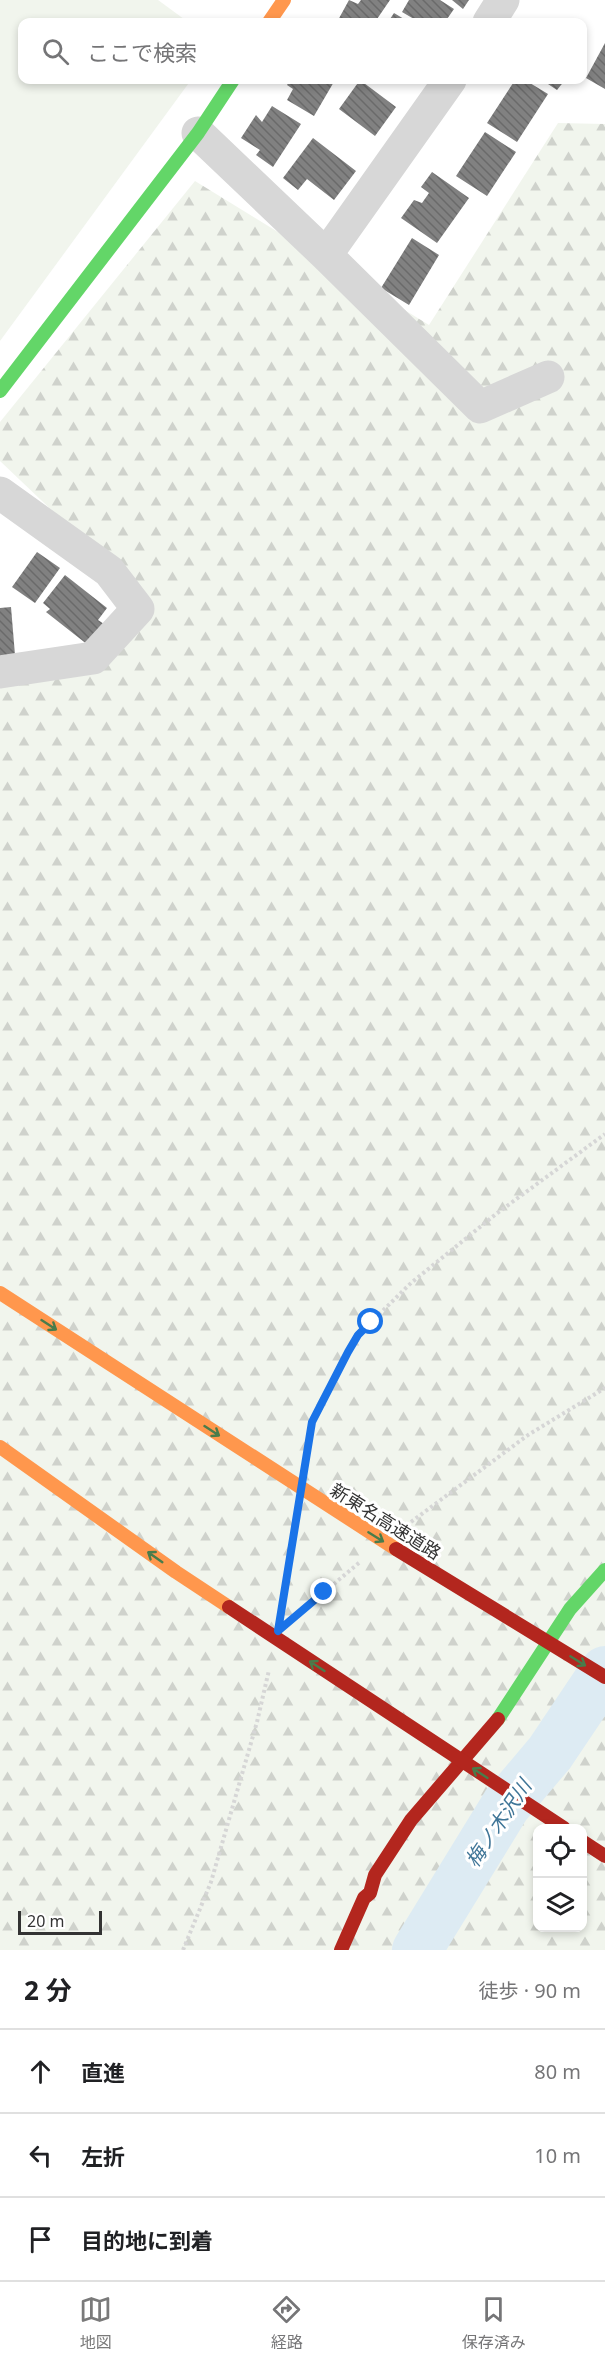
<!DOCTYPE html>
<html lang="ja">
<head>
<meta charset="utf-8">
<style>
	body { margin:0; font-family:"Noto Sans","Noto Sans JP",sans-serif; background:#f6f6f6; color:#202124 }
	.controls { position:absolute; right:18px; bottom:18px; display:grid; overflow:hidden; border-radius:12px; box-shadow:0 3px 9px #0003 }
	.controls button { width:54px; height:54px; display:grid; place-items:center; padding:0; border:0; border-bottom:2px solid #e0e0e0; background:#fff; color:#202124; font:30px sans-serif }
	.scale { position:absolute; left:18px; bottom:15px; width:84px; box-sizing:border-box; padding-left:6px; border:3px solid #333; border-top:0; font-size:16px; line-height:21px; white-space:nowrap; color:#333; -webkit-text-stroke:4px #fff; paint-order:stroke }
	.stop { position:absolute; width:18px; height:18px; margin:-14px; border:4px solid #1a73e8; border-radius:50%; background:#fff }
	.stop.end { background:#1a73e8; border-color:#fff; box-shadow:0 2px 6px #0008 }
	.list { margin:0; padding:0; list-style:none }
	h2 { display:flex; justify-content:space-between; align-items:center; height:78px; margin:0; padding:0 24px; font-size:26px }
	h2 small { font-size:20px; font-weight:400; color:#757577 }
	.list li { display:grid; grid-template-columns:39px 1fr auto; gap:18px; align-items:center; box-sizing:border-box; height:84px; padding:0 24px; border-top:2px solid #e0e0e0 }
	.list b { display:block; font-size:22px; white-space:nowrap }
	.list em { font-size:20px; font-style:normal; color:#757577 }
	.icon { flex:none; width:33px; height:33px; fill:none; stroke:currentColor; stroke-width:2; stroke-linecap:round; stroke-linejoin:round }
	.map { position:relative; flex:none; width:605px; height:1950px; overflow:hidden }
	.search { position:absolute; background:#fff; box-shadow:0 3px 9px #0003; left:18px; right:18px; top:18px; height:66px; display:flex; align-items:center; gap:15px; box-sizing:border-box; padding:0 21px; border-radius:12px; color:#757577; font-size:22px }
	.sheet { height:330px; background:#fff }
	nav { display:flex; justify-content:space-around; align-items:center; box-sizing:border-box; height:84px; border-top:2px solid #e0e0e0; background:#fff; font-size:16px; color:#757577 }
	nav a { display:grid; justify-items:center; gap:3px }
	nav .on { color:#7a7a7a }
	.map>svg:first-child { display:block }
</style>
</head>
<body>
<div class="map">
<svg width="605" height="1950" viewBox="0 0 605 1950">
	<defs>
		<pattern id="forest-firs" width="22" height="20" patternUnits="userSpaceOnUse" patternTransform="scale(1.5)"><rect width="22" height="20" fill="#f1f5ed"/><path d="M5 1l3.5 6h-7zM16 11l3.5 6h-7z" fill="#cfd2cc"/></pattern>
		<pattern id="building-back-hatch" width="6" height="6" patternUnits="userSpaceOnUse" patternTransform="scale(1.5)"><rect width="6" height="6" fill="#818181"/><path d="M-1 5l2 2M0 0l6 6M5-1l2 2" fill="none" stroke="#6a6a6a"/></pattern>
	</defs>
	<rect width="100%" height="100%" fill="#fff"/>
	<path fill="#f1f5ed" d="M 0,0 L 158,0 L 188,22 L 22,22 L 22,80 L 191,80 L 0,341 Z"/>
	<path fill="url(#forest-firs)" fill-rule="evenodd" d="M 558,123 L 605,124 L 605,1950 L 0,1950 L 0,667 L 93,658 L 146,600 L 0,461 L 0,422 L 195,181 L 429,325 ZM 538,1828 L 582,1828 L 582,1928 L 538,1928 Z"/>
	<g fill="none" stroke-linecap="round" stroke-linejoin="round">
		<path stroke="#ddebf3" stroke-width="50" d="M 417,1950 L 506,1805 L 550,1753 L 605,1671"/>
	</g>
	<path fill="url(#building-back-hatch)" d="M 349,0 L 358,4 L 361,0 L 390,0 L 375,22 L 337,22 Z
		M 409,0 L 440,0 L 454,9 L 445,22 L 419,22 L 402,12 Z
		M 452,0 L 469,0 L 463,9 Z
		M 394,13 L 409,22 L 388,22 Z
		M 605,43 L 605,89 L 586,78 Z
		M 290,80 L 335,80 L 314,116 L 287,100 L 293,89 L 287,85 Z
		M 360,80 L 396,107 L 375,136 L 339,109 Z
		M 515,80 L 525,80 L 548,94 L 517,142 L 487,123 Z
		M 542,80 L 565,80 L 557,90 Z
		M 272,106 L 301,124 L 273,167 L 256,155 L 260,150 L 241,138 L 256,115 L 262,122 Z
		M 485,132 L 516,152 L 487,196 L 456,176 Z
		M 313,138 L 356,171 L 334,200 L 307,179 L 298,190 L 283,178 Z
		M 432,172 L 469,198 L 437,243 L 401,218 L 414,200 L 422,203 L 429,193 L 421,187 Z
		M 412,238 L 439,255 L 409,305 L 381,288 Z
		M 37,552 L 60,568 L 35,603 L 12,587 Z
		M 65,575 L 107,608 L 98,620 L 104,624 L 88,645 L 46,612 L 50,609 L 43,603 Z
		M 11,607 L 15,655 L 0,657 L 0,608 Z"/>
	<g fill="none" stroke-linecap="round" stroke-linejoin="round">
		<path stroke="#d6d6d6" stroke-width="4" stroke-dasharray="3 3" stroke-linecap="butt" d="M 307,1456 L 312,1422 L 338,1369 L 358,1335 L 411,1283 L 496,1214 L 605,1134
			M 411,1522 L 528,1435 L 605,1388
			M 282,1607 L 296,1523
			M 297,1615 L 360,1562
			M 183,1950 L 211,1882 L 257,1722 L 269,1670"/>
		<path stroke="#d7d7d7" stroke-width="33" d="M 489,22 L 503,0
			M 198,133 L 326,255 L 450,80
			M 326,255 L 480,407 L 548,377
			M 0,493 L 109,571 L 138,609 L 93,658 L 0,672"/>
		<path stroke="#63d668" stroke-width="14" d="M 0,391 L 198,133 L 233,80
			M 498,1719 L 570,1609 L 605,1570"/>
		<path stroke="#ff974d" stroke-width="14" d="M 269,22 L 284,0"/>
		<path stroke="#b3261e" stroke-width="14" d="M 582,1841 L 605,1856
			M 341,1950 L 364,1898 L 370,1893 L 375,1875 L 411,1820 L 498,1719"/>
		<path stroke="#ff974d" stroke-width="14" d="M 0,1293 L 396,1549
			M 0,1447 L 176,1572 L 229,1607"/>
		<path stroke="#b3261e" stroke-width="14" d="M 396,1549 L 605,1677
			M 229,1607 L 564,1828"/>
	</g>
	<defs><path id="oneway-shaft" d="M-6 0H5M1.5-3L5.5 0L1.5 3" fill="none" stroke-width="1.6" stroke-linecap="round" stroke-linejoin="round" transform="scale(1.5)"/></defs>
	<g stroke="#497c4b">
		<use href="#oneway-shaft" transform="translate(49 1325) rotate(33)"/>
		<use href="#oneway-shaft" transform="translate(212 1431) rotate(33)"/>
		<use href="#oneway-shaft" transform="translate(376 1537) rotate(32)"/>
		<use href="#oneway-shaft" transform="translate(155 1557) rotate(-145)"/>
		<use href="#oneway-shaft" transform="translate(578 1661) rotate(32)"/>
		<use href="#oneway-shaft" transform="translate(317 1666) rotate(-147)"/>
		<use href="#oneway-shaft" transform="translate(480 1773) rotate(-147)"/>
	</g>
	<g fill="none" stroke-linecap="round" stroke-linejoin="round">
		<path stroke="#1a73e8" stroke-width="8" d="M 324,1592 L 278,1631 L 312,1422 L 348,1352 L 358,1335 L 371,1322"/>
	</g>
	<g text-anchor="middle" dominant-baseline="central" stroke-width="6" stroke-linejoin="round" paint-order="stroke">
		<g font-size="18" fill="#333" stroke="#fff">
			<text transform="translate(386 1521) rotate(32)">新東名高速道路</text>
		</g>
		<g font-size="20" font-style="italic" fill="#3f7597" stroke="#fff">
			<text transform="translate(498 1823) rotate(-56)">梅ノ木沢川</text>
		</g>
	</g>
</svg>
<div class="controls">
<button><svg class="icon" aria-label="locate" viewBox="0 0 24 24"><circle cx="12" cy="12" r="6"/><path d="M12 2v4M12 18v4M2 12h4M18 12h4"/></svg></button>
<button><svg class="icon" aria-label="layers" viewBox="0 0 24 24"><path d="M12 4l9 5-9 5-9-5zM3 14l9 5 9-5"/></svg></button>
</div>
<div class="scale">20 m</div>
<div class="stop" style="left:371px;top:1322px"></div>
<div class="stop end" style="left:324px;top:1592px"></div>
<div class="search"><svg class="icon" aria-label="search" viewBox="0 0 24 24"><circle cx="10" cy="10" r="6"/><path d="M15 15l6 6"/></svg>ここで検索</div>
</div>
<section class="sheet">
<h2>2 分<small>徒歩 · 90 m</small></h2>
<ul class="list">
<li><svg class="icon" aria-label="ahead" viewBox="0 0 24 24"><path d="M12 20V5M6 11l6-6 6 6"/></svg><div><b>直進</b></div><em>80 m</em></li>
<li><svg class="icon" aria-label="left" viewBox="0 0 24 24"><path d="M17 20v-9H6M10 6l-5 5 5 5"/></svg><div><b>左折</b></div><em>10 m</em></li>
<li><svg class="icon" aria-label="arrive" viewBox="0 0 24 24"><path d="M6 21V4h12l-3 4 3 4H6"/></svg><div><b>目的地に到着</b></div></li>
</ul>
</section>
<nav>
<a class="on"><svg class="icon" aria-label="map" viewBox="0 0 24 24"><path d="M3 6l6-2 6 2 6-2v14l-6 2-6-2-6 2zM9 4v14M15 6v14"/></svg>地図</a>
<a><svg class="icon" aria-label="directions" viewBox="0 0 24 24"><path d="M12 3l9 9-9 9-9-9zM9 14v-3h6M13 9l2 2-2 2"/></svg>経路</a>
<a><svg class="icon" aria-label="saved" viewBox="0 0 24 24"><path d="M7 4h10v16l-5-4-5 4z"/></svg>保存済み</a>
</nav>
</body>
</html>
